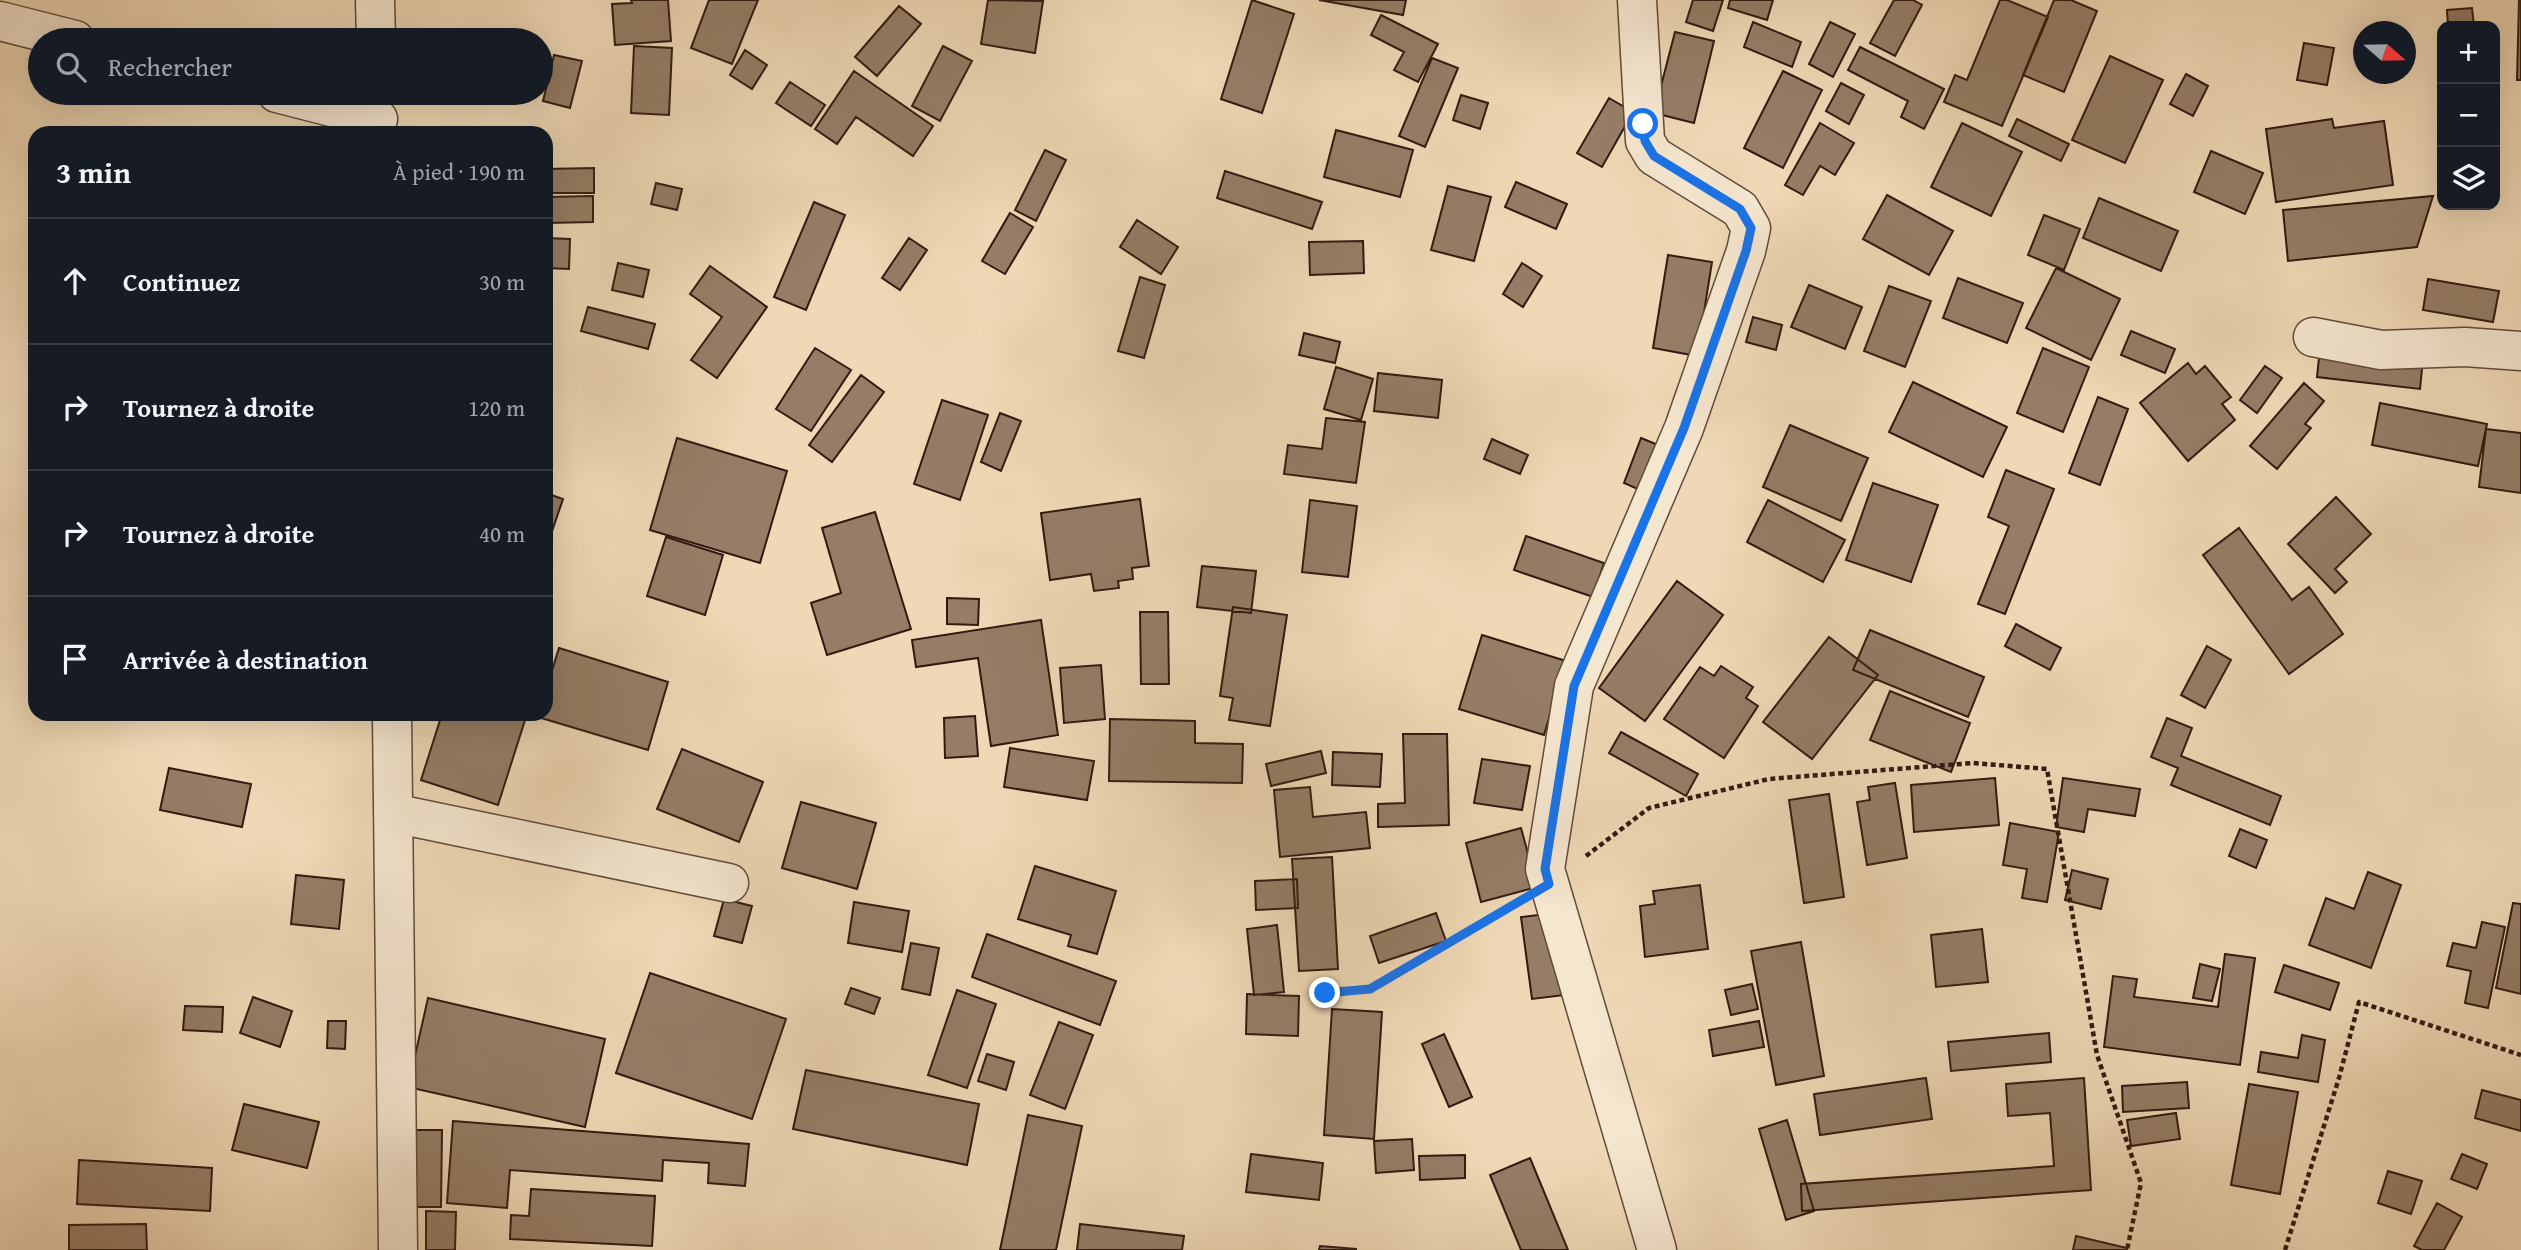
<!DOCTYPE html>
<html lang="fr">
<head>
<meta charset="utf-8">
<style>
	body { margin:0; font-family:"Gentium Book Plus",serif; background:#20242c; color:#f1f3f6 }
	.controls { position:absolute; right:21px; top:21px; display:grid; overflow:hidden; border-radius:14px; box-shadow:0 7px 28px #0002 }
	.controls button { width:63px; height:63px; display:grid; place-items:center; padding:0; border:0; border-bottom:2px solid #363941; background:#171b24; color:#f1f3f6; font:35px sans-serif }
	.compass { position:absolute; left:2353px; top:21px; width:63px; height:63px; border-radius:50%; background:#171b24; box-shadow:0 7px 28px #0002; rotate:110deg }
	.stop { position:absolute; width:21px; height:21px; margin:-16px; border:5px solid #1a73e8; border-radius:50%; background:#fff }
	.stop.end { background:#1a73e8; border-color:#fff; box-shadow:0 2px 7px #0008 }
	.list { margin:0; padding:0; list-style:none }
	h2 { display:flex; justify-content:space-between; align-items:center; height:91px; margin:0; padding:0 28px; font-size:30px }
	h2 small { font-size:23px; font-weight:400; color:#9ea1a6 }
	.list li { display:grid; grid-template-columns:46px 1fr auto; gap:21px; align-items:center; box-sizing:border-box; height:126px; padding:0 28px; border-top:2px solid #363941 }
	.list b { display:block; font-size:26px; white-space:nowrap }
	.list em { font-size:23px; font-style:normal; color:#9ea1a6 }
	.icon { flex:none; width:38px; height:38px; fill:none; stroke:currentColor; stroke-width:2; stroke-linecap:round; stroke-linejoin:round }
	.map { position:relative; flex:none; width:2521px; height:1250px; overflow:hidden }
	.search { position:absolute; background:#171b24; box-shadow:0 7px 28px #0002; left:28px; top:28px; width:525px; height:77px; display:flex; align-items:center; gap:18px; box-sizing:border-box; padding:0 24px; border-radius:38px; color:#9ea1a6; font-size:26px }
	.panel { position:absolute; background:#171b24; box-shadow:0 7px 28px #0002; left:28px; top:126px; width:525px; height:595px; border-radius:21px }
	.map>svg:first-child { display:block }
</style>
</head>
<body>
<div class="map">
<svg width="2521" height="1250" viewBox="0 0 2521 1250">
	<rect width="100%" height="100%" fill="#efd8b5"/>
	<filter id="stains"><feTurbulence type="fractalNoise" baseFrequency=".00286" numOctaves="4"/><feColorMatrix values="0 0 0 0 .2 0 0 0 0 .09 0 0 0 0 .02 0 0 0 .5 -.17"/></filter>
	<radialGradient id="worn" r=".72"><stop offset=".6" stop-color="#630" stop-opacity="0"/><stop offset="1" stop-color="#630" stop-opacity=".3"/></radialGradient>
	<path fill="#957d66" stroke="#331a11" stroke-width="2" d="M 631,0 L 668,0 L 671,41 L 615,45 L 612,4 L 632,3 Z
		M 709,0 L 758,0 L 732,64 L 691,48 Z
		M 988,0 L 1043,1 L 1035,53 L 981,44 Z
		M 1252,0 L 1294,14 L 1262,113 L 1221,99 Z
		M 1319,0 L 1406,0 L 1403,15 Z
		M 1693,0 L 1723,0 L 1713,31 L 1686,22 Z
		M 1730,0 L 1773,0 L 1767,20 L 1728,8 Z
		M 1894,0 L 1913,0 L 1922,5 L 1895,56 L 1870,43 Z
		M 2000,0 L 2007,0 L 2048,17 L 2002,126 L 1944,102 L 1955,75 L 1967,80 Z
		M 2054,0 L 2071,0 L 2097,11 L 2064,92 L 2023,75 Z
		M 2519,0 L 2521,0 L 2521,80 L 2517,80 Z
		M 899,6 L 921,24 L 877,76 L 855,57 Z
		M 2472,8 L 2474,26 L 2448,26 L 2447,10 Z
		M 1381,15 L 1438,44 L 1418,82 L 1394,70 L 1404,52 L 1371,35 Z
		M 1753,22 L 1801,42 L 1792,67 L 1744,47 Z
		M 1830,22 L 1855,34 L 1833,77 L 1809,64 Z
		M 1675,32 L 1714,41 L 1694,123 L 1654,113 Z
		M 2304,43 L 2334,48 L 2327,85 L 2297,80 Z
		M 634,46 L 672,48 L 669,115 L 631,113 Z
		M 943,46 L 972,61 L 940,121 L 912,106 Z
		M 1860,47 L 1944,89 L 1924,129 L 1901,117 L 1908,101 L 1848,70 Z
		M 745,50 L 767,65 L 752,89 L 730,75 Z
		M 554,55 L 582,61 L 570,108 L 543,101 Z
		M 2110,56 L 2163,80 L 2125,163 L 2072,140 Z
		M 1432,58 L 1458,68 L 1425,147 L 1399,136 Z
		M 854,71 L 933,126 L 913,156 L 856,117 L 837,144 L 815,129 Z
		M 1783,71 L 1822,90 L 1783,168 L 1744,148 Z
		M 2186,74 L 2208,86 L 2193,116 L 2170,104 Z
		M 790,82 L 825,105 L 811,126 L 776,103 Z
		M 1841,83 L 1864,95 L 1849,124 L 1826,111 Z
		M 1461,95 L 1488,103 L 1480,129 L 1453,120 Z
		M 1609,98 L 1633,112 L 1602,167 L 1577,153 Z
		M 2017,119 L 2069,144 L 2061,161 L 2009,136 Z
		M 2332,119 L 2334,128 L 2384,121 L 2393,185 L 2276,202 L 2266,129 Z
		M 1820,123 L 1854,143 L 1835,175 L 1820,166 L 1803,195 L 1785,185 Z
		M 1962,123 L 2022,152 L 1991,216 L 1931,187 Z
		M 1336,130 L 1413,150 L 1400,197 L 1324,177 Z
		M 1045,150 L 1066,160 L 1036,221 L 1015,210 Z
		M 2211,151 L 2263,173 L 2245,214 L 2194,192 Z
		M 594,168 L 594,193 L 546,193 L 546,169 Z
		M 1225,171 L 1322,202 L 1312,229 L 1217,198 Z
		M 1516,182 L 1567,204 L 1556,229 L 1505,207 Z
		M 656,183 L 682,189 L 677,210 L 651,204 Z
		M 1448,186 L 1491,197 L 1474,261 L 1431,250 Z
		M 1887,195 L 1953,231 L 1929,275 L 1863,239 Z
		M 593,196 L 593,222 L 546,223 L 546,197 Z
		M 2433,196 L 2417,247 L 2288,261 L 2283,210 Z
		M 2099,198 L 2178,231 L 2161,271 L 2083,238 Z
		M 814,202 L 845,215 L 806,310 L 774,297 Z
		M 1010,213 L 1033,227 L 1005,274 L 982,261 Z
		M 2044,215 L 2080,229 L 2064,270 L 2028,255 Z
		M 1137,220 L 1178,247 L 1161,274 L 1120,247 Z
		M 546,238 L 570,239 L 569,269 L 546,268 Z
		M 909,238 L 927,250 L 900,290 L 882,278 Z
		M 1363,241 L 1364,273 L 1310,275 L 1309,242 Z
		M 1668,255 L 1712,262 L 1697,356 L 1653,348 Z
		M 618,263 L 649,270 L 643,297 L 612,290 Z
		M 1522,263 L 1542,276 L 1523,307 L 1503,294 Z
		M 710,266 L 767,307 L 717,378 L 691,360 L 722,317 L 690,294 Z
		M 2056,268 L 2120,299 L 2091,360 L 2026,328 Z
		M 1140,277 L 1165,285 L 1144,358 L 1118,351 Z
		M 1958,278 L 2023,303 L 2007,343 L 1943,318 Z
		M 2428,279 L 2499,291 L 2493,322 L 2423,310 Z
		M 1809,285 L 1862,307 L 1845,349 L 1791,327 Z
		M 1889,286 L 1931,301 L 1905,367 L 1864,351 Z
		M 588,307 L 655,324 L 648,349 L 581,331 Z
		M 1753,317 L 1782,325 L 1776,350 L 1746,342 Z
		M 2131,331 L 2175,349 L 2165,373 L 2121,355 Z
		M 1304,333 L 1340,342 L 1335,363 L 1299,355 Z
		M 815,348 L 851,370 L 811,431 L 776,409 Z
		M 2043,348 L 2089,367 L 2063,432 L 2017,413 Z
		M 2320,348 L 2423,359 L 2420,389 L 2317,377 Z
		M 2188,363 L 2196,374 L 2205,366 L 2231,397 L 2222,404 L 2235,420 L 2188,461 L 2140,403 Z
		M 2265,366 L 2282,378 L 2257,413 L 2240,400 Z
		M 1336,367 L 1373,379 L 1361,420 L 1324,409 Z
		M 1378,373 L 1442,380 L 1438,418 L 1374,411 Z
		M 861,375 L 884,392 L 832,462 L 809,445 Z
		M 1913,382 L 2007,427 L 1983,477 L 1889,432 Z
		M 2304,383 L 2324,401 L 2305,424 L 2311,428 L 2277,469 L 2250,446 Z
		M 2098,397 L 2128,409 L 2100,485 L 2069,473 Z
		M 942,400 L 988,415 L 960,500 L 914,484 Z
		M 2380,403 L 2487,424 L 2478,466 L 2372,445 Z
		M 1000,413 L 1021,421 L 1001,471 L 981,462 Z
		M 1326,418 L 1365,422 L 1356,483 L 1284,474 L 1288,445 L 1322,449 Z
		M 1790,425 L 1868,458 L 1841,521 L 1763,487 Z
		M 2486,429 L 2521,433 L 2521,493 L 2479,487 Z
		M 677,438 L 787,471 L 760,563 L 650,530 Z
		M 1641,438 L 1668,449 L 1649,494 L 1624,483 Z
		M 1492,439 L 1528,455 L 1520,474 L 1484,459 Z
		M 2006,470 L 2054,489 L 2005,614 L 1978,604 L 2009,526 L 1988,517 Z
		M 1873,483 L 1938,505 L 1911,582 L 1846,560 Z
		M 546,493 L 563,499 L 546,549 Z
		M 2336,497 L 2371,534 L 2335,569 L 2347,582 L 2335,593 L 2288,544 Z
		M 1140,499 L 1149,566 L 1132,568 L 1133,579 L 1118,581 L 1119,588 L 1094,591 L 1091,574 L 1050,580 L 1041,513 Z
		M 1310,500 L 1357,506 L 1348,577 L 1302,572 Z
		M 1768,500 L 1845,540 L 1823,582 L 1747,542 Z
		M 875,512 L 911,629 L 827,655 L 811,603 L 841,593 L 822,528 Z
		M 2239,528 L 2292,600 L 2309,587 L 2343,634 L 2289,674 L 2203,555 Z
		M 1526,536 L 1604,563 L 1593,597 L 1514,570 Z
		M 666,537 L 723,555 L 705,615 L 647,596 Z
		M 1202,566 L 1256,571 L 1251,613 L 1197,607 Z
		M 1677,581 L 1723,615 L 1645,721 L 1599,688 Z
		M 947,598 L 979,599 L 978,625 L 947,624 Z
		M 1233,607 L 1287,615 L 1270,726 L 1229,720 L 1233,698 L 1220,696 Z
		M 1140,612 L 1168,612 L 1169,684 L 1141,684 Z
		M 1041,620 L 1058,735 L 991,746 L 978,658 L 916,667 L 912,640 Z
		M 2016,624 L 2061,648 L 2050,670 L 2005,646 Z
		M 1870,630 L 1984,677 L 1968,717 L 1853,670 Z
		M 1482,635 L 1566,661 L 1544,735 L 1459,709 Z
		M 1829,637 L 1878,675 L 1812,759 L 1763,722 Z
		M 2207,646 L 2231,660 L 2205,708 L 2181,695 Z
		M 559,648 L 668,682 L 648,750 L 538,717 L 539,714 L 546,714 L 546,690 Z
		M 1101,665 L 1105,719 L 1064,723 L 1060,668 Z
		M 1721,666 L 1753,687 L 1746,698 L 1758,706 L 1724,758 L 1664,719 L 1700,667 L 1714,676 Z
		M 1890,691 L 1970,723 L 1951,772 L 1870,740 Z
		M 442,714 L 517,714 L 526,717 L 498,805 L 421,780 Z
		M 975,716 L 978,756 L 945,758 L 944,718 Z
		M 2167,718 L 2192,728 L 2181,756 L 2281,796 L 2270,825 L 2171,785 L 2178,768 L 2151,757 Z
		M 1110,719 L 1195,721 L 1195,743 L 1243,744 L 1242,783 L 1109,781 Z
		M 1621,732 L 1698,774 L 1686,796 L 1609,753 Z
		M 1403,734 L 1447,734 L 1449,825 L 1378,827 L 1378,804 L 1405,803 Z
		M 1010,748 L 1094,761 L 1087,800 L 1004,787 Z
		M 682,749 L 763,782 L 739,842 L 657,809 Z
		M 1321,751 L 1326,773 L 1271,786 L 1266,764 Z
		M 1333,752 L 1382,754 L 1380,787 L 1332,785 Z
		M 1482,759 L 1530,766 L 1522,810 L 1474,803 Z
		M 169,768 L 251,784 L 242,827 L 160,810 Z
		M 1995,778 L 1999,825 L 1914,832 L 1911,785 Z
		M 2063,778 L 2140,789 L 2135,816 L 2088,809 L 2084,832 L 2056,827 Z
		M 1895,783 L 1907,858 L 1867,865 L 1857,802 L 1870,800 L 1868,787 Z
		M 1310,787 L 1313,817 L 1366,812 L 1370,848 L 1280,857 L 1274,790 Z
		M 1829,794 L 1844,897 L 1804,903 L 1789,800 Z
		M 801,802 L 876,823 L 857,889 L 782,868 Z
		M 2010,823 L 2059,832 L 2047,902 L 2022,898 L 2027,869 L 2003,865 Z
		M 1521,828 L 1537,887 L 1481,902 L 1466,843 Z
		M 2240,829 L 2267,840 L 2256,868 L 2229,856 Z
		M 1332,857 L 1338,969 L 1299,971 L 1292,859 Z
		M 1035,866 L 1116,891 L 1097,954 L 1068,946 L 1071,935 L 1018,919 Z
		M 2072,870 L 2108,879 L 2101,909 L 2065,900 Z
		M 2368,872 L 2401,885 L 2371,968 L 2309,945 L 2326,898 L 2354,909 Z
		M 296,875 L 344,880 L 339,929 L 291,924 Z
		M 1297,879 L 1298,908 L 1256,910 L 1255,881 Z
		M 1700,885 L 1708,949 L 1645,957 L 1640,906 L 1655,904 L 1653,891 Z
		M 724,899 L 752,906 L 742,943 L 714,936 Z
		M 854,902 L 909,911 L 902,952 L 848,943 Z
		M 2513,903 L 2521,904 L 2521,994 L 2496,988 Z
		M 1436,913 L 1446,941 L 1379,963 L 1370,936 Z
		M 1554,913 L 1565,995 L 1532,999 L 1521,917 Z
		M 2482,922 L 2505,927 L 2488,1008 L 2465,1003 L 2471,971 L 2447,966 L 2453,943 L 2476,948 Z
		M 1277,925 L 1284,992 L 1254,995 L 1247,929 Z
		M 1982,929 L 1988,982 L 1936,987 L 1931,935 Z
		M 987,934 L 1116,981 L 1100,1025 L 972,977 Z
		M 1801,942 L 1824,1076 L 1776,1085 L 1751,951 Z
		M 911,943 L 939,948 L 930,995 L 902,989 Z
		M 2225,954 L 2255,958 L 2240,1065 L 2104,1047 L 2113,976 L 2137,979 L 2134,997 L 2218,1007 Z
		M 2200,964 L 2220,969 L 2212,1001 L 2193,998 Z
		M 2284,965 L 2339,983 L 2330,1010 L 2275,992 Z
		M 650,973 L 786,1019 L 752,1119 L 616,1073 Z
		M 1752,984 L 1758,1009 L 1731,1015 L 1725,990 Z
		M 851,988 L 880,998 L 874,1014 L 845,1004 Z
		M 957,990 L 996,1004 L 967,1088 L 928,1075 Z
		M 1247,994 L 1299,996 L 1298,1036 L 1246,1034 Z
		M 253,997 L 292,1011 L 280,1047 L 240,1033 Z
		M 428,998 L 605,1039 L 585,1127 L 408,1087 Z
		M 185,1006 L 223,1007 L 222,1032 L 183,1030 Z
		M 1332,1009 L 1382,1012 L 1374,1139 L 1324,1135 Z
		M 328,1021 L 346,1021 L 345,1049 L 327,1048 Z
		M 1759,1021 L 1764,1047 L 1713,1056 L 1709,1030 Z
		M 1059,1022 L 1093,1035 L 1065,1109 L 1030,1095 Z
		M 2049,1033 L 2051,1062 L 1951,1071 L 1948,1042 Z
		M 1444,1034 L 1472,1097 L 1449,1107 L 1422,1044 Z
		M 2302,1035 L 2325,1040 L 2318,1082 L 2258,1072 L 2261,1052 L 2298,1058 Z
		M 987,1054 L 1014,1062 L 1006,1090 L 978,1081 Z
		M 806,1070 L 979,1104 L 967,1165 L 793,1129 Z
		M 1926,1078 L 1932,1119 L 1820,1135 L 1814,1094 Z
		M 2084,1078 L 2091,1190 L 1802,1211 L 1801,1184 L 2054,1166 L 2050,1113 L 2008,1116 L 2006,1084 Z
		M 2187,1082 L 2189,1108 L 2123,1112 L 2122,1086 Z
		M 2249,1084 L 2298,1092 L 2280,1194 L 2231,1185 Z
		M 2482,1090 L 2521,1100 L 2521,1131 L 2475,1118 Z
		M 244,1104 L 319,1122 L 307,1168 L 232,1150 Z
		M 2176,1113 L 2180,1139 L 2131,1146 L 2127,1120 Z
		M 1028,1115 L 1082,1126 L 1056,1250 L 1000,1250 Z
		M 1787,1120 L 1814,1211 L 1786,1220 L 1759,1129 Z
		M 453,1121 L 749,1144 L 745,1186 L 708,1183 L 709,1163 L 663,1160 L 662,1181 L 510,1170 L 507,1208 L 447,1203 Z
		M 399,1130 L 442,1130 L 441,1207 L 398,1207 Z
		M 1412,1139 L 1414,1170 L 1376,1173 L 1374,1141 Z
		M 1251,1154 L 1323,1163 L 1319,1200 L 1246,1192 Z
		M 2462,1154 L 2487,1164 L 2477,1189 L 2451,1179 Z
		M 1465,1155 L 1465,1178 L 1420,1180 L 1419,1156 Z
		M 1530,1158 L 1568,1250 L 1521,1250 L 1490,1175 Z
		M 79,1160 L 212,1168 L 210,1211 L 77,1204 Z
		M 2388,1171 L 2422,1181 L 2411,1214 L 2378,1203 Z
		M 531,1189 L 655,1196 L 652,1246 L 510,1239 L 511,1215 L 529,1216 Z
		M 2437,1203 L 2462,1217 L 2444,1250 L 2422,1250 L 2414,1246 Z
		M 426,1211 L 456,1212 L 455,1250 L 426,1250 Z
		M 146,1224 L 147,1250 L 69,1250 L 69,1225 Z
		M 1080,1224 L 1184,1236 L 1182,1250 L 1077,1250 Z
		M 2076,1236 L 2127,1248 L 2127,1250 L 2073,1250 Z
		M 1320,1246 L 1356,1249 L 1356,1250 L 1319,1250 Z"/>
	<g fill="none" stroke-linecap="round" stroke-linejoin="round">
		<g stroke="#624a3a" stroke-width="41">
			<path id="minor" d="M 375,0 L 376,40
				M 1637,0 L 1645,141 L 1654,156 L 1740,209 L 1751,228 L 1746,251 L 1684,428 L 1574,686 L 1545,869 L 1657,1250
				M 0,21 L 75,40
				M 277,93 L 378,119
				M 2313,337 L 2381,350 L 2465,347 L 2521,351
				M 392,714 L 398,1250
				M 393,813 L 729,883"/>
		</g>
		<path stroke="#331a11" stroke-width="4.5" stroke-dasharray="5 3.5" stroke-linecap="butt" d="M 1586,856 L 1649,808 L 1769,779 L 1973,763 L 2047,769 L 2097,1055 L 2141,1183 L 2127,1250
			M 1325,993 L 1370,989 L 1515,904
			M 2285,1250 L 2339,1078 L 2359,1002 L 2521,1055"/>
		<use href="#minor" stroke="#f5e6cf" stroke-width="38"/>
	</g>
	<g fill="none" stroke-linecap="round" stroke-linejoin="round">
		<path stroke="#1a73e8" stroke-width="9" d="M 1325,993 L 1370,989 L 1549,884 L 1545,869 L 1574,686 L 1684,428 L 1746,251 L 1751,228 L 1740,209 L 1654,156 L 1645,141 L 1643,124"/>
	</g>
	<rect width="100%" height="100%" filter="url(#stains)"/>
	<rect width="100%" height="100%" fill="url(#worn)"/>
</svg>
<div class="controls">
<button>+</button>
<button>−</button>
<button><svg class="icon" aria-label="layers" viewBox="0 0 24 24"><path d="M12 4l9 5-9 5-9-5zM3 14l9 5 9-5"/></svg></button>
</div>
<svg class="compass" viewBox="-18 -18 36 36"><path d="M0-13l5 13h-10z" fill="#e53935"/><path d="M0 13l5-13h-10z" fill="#9ea1a6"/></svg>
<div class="stop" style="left:1643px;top:124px"></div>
<div class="stop end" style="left:1325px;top:993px"></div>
<div class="search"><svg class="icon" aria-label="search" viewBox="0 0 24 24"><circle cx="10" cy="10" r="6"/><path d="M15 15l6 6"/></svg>Rechercher</div>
<section class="panel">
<h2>3 min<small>À pied · 190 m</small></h2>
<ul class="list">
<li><svg class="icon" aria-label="ahead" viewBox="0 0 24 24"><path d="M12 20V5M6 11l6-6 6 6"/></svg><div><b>Continuez</b></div><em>30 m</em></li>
<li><svg class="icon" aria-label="right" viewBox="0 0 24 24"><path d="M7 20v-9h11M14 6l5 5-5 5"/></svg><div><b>Tournez à droite</b></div><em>120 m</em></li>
<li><svg class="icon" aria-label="right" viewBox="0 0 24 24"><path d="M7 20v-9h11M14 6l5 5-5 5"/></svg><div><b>Tournez à droite</b></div><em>40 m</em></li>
<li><svg class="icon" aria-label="arrive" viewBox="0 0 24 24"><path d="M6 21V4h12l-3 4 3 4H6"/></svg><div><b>Arrivée à destination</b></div></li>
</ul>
</section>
</div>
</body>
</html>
